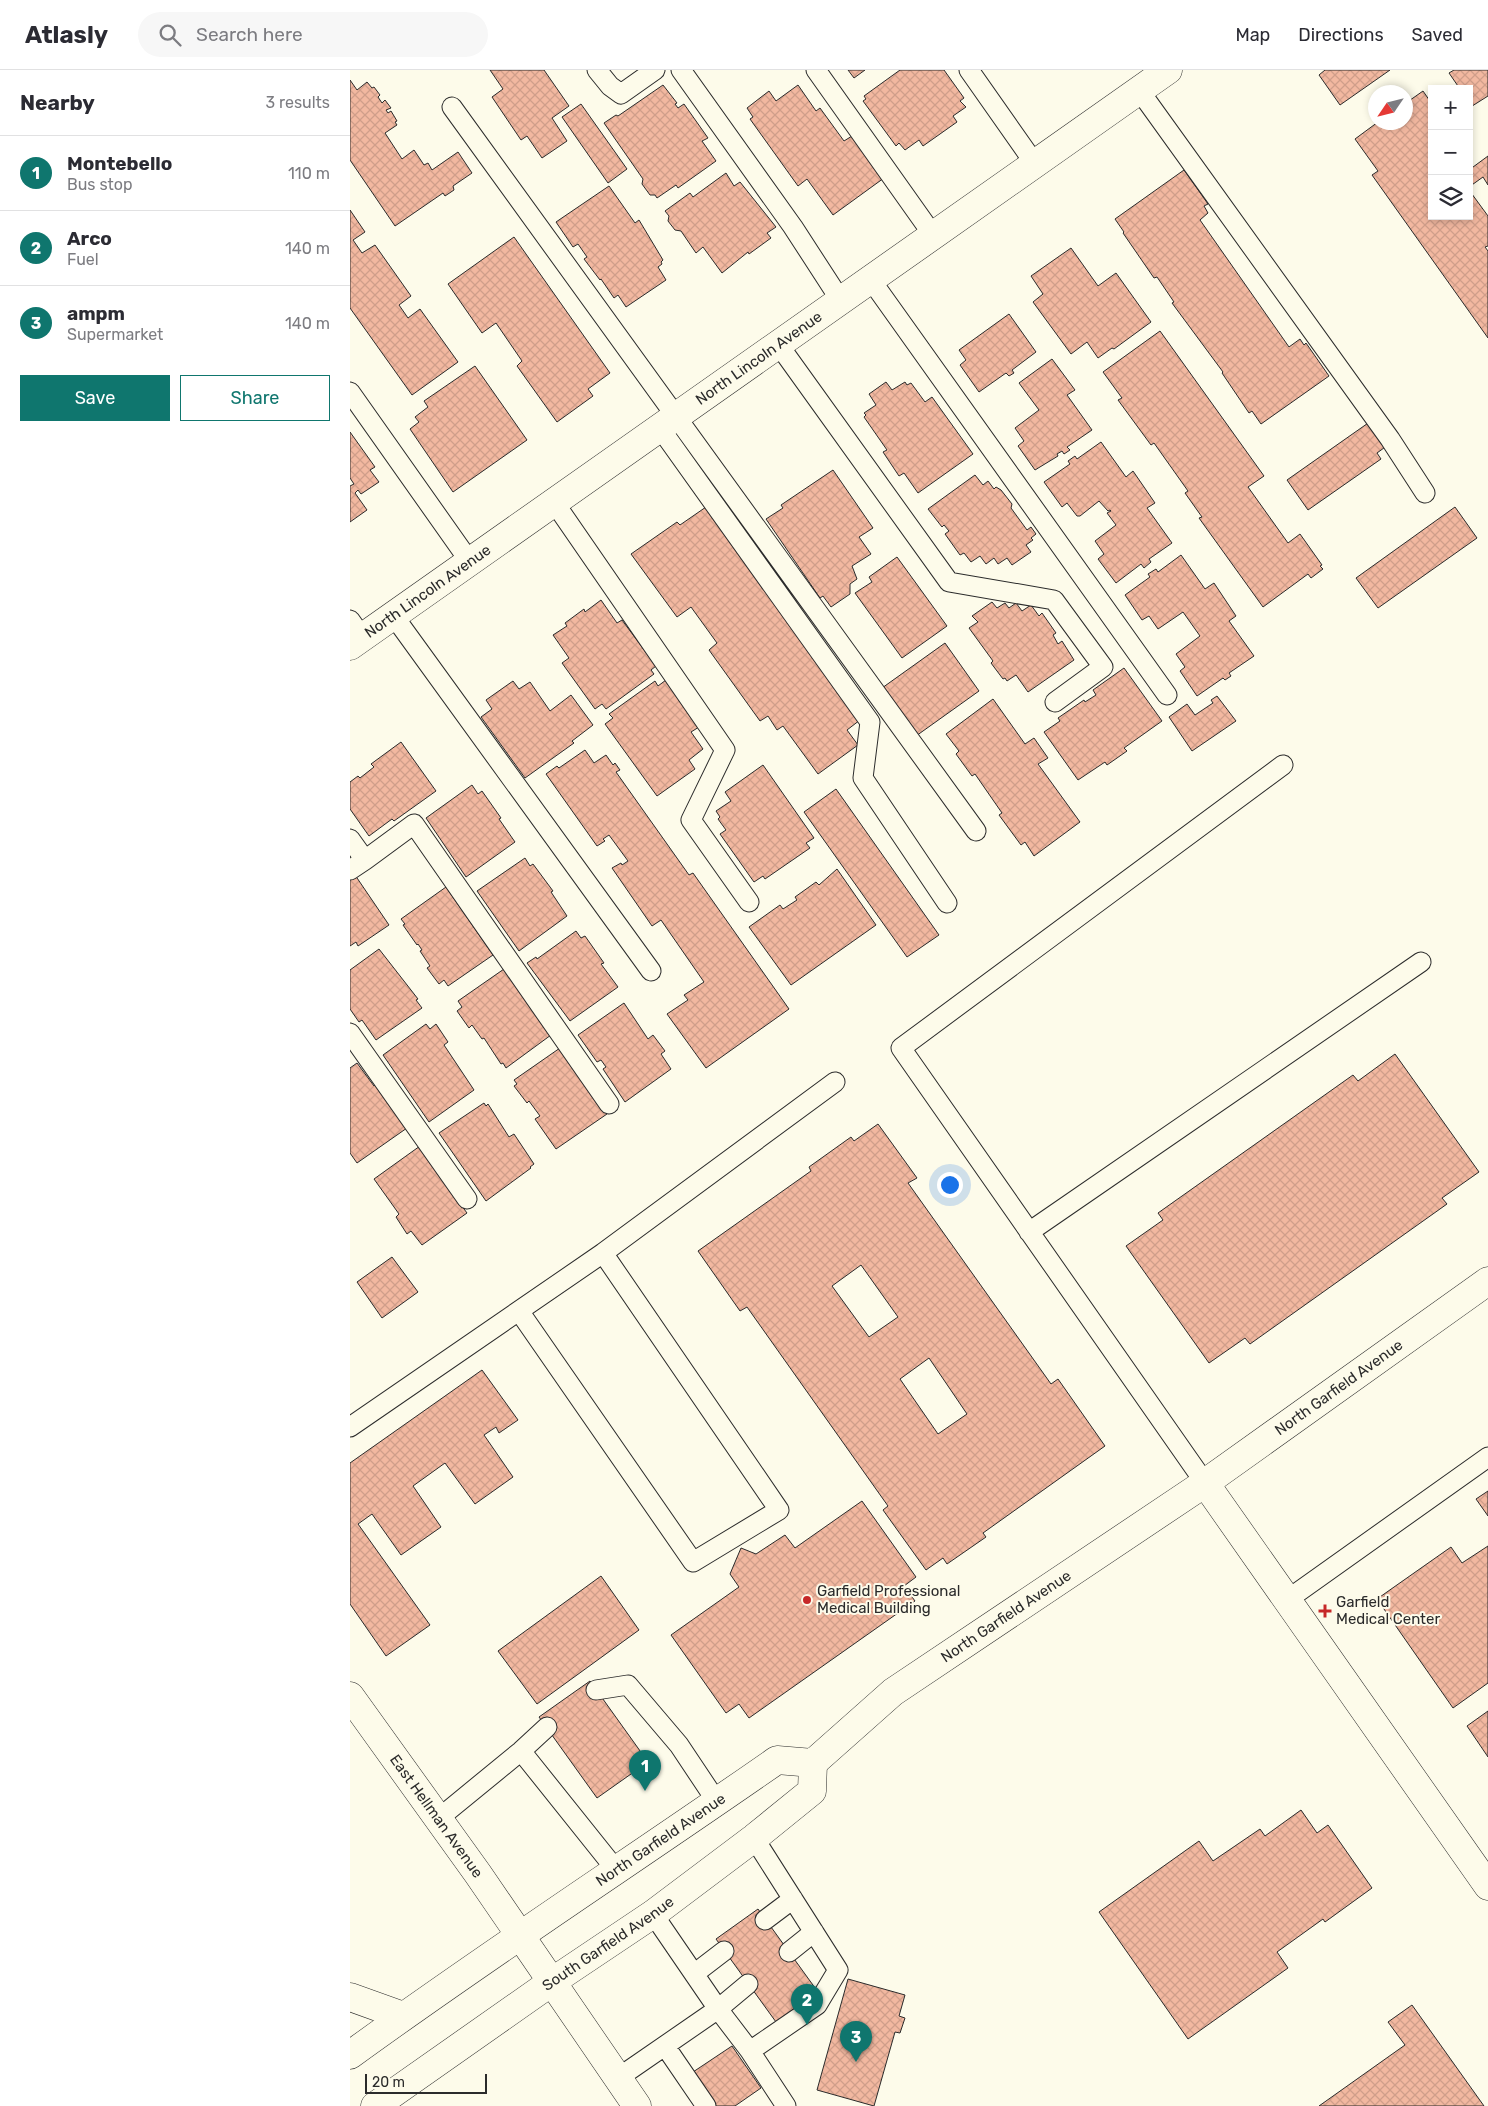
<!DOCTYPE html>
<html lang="en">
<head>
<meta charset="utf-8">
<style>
	body { margin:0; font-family:Rubik,sans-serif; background:#f7f7f7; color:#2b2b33 }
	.controls { position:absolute; right:15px; top:15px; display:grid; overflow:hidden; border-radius:0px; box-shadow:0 2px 8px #0003 }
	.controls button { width:45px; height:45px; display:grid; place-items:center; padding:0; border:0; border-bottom:1px solid #e1e1e2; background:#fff; color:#2b2b33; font:25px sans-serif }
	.compass { position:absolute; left:1018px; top:15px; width:45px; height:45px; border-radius:50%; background:#fff; box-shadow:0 2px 8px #0003; rotate:235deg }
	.scale { position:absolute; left:15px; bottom:12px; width:122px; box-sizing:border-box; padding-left:5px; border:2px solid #2b2b2b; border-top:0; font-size:14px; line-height:18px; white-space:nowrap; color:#2b2b2b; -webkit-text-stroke:4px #fdfbea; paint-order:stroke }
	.you { position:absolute; left:599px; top:1114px; width:18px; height:18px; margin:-12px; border:4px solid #fff; border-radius:50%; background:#1a73e8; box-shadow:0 0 0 8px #1a73e833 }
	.badge { display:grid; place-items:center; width:32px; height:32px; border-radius:50%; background:#0f766e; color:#fff; font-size:16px; font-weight:700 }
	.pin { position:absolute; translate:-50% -41px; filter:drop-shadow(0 1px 2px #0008) }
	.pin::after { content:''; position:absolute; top:26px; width:18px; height:15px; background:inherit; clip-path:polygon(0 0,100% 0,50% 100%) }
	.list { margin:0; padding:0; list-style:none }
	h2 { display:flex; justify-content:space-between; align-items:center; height:65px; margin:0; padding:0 20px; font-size:21px }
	h2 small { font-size:16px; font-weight:400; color:#7c7c81 }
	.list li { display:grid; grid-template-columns:32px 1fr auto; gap:15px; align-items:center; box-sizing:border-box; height:75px; padding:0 20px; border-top:1px solid #e1e1e2 }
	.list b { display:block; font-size:19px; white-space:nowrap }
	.list p { margin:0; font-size:16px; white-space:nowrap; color:#7c7c81 }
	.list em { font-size:16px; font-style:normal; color:#7c7c81 }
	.actions { display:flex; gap:10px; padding:15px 20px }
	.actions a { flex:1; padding:11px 0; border:1px solid #0f766e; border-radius:0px; text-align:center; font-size:18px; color:#0f766e }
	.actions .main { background:#0f766e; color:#fff }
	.icon { flex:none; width:28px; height:28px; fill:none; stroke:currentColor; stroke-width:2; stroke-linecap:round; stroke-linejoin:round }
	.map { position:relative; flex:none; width:1138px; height:2036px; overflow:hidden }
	header { display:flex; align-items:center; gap:30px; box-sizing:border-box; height:70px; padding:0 25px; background:#fff; border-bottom:1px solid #e1e1e2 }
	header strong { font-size:24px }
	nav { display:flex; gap:28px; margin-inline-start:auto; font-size:18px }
	.search { width:350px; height:45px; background:#f7f7f7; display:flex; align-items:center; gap:12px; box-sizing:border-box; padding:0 18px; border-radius:28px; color:#7c7c81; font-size:19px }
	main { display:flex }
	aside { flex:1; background:#fff }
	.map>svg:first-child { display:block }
</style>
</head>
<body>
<header>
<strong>Atlasly</strong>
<div class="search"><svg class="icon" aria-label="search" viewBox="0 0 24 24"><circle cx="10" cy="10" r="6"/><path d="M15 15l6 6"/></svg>Search here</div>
<nav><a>Map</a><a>Directions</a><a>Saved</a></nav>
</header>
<main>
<aside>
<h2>Nearby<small>3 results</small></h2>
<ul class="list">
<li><span class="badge">1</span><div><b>Montebello</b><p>Bus stop</p></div><em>110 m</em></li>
<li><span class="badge">2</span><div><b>Arco</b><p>Fuel</p></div><em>140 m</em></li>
<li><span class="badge">3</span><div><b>ampm</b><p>Supermarket</p></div><em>140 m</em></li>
</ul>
<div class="actions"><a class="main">Save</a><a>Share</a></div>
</aside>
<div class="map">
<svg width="1138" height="2036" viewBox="0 0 1138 2036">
	<defs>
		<pattern id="building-cross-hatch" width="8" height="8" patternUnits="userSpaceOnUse" patternTransform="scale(1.25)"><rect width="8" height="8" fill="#f2b8a0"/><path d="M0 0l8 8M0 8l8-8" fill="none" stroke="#d09e8a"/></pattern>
	</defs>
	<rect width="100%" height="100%" fill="#fdfbea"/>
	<path fill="url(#building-cross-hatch)" stroke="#2b2b2b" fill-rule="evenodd" d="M 140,0 L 194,0 L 219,36 L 202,48 L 217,71 L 192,88 L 177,66 L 171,70 L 142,27 L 153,19 Z
		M 498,0 L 515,0 L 504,8 Z
		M 550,0 L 594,0 L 614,28 L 610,31 L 616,37 L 603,46 L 607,52 L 573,76 L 569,70 L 555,80 L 549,73 L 546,76 L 513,31 L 516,29 L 514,26 Z
		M 975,0 L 1040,0 L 990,35 L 969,5 Z
		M 1104,0 L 1138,0 L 1138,26 L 1119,38 L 1119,19 L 1110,19 L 1099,3 Z
		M 0,10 L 7,20 L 17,12 L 22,18 L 24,17 L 30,25 L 28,27 L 32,33 L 35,30 L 41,38 L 36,40 L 38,43 L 41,41 L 47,51 L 45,52 L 47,55 L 35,63 L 52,89 L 64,80 L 74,95 L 78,93 L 82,100 L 108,82 L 122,103 L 103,116 L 104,120 L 95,126 L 93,123 L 45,156 L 0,90 Z
		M 313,15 L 327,33 L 325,34 L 328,38 L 334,34 L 358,68 L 352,71 L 366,91 L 328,118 L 326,115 L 307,128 L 305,125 L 300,125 L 292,114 L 293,109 L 254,53 L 266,45 L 268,46 Z
		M 448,15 L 466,41 L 470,38 L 494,71 L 502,66 L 534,108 L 483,145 L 457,109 L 448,116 L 400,49 L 403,47 L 397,38 L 419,21 L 426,31 Z
		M 1073,21 L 1082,34 L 1082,146 L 1119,146 L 1119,120 L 1138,146 L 1138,176 L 1135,177 L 1138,181 L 1138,268 L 1022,105 L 1028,101 L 1005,69 L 1028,52 L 1056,52 L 1056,33 Z
		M 231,34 L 277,99 L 258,113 L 212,47 Z
		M 1138,86 L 1138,115 L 1133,107 L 1119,117 L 1119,100 Z
		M 834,100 L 858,134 L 854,136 L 858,143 L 850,150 L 939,277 L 950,269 L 954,275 L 956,273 L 979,306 L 911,354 L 902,341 L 899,343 L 872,303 L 873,302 L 822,233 L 824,232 L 807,207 L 804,208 L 773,163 L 774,162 L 765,149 Z
		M 376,103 L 384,116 L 390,112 L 426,157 L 417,163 L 421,168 L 399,184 L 398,182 L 372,203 L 353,177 L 346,183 L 331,161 L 325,160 L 318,151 L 319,146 L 315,141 L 340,123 L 343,127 Z
		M 259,116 L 285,153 L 289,150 L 313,190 L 311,192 L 312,194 L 308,197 L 316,210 L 276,237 L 268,225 L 264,228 L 251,209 L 250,210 L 234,189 L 237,187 L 228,174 L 223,177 L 206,152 Z
		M 0,140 L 15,162 L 3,170 L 12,183 L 25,175 L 61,226 L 49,235 L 58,248 L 70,239 L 108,292 L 62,325 L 0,238 Z
		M 164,167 L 260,303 L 238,319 L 243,326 L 207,352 L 167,296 L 172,291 L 146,253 L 132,263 L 98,214 Z
		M 721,178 L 748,216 L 766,203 L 801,252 L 764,279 L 762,278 L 748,288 L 737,272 L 721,284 L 683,232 L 693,224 L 681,206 Z
		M 659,244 L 686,282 L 662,300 L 664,303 L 659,306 L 656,303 L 629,322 L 610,295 L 616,290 L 609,280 Z
		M 810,261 L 914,406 L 898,417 L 938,473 L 950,464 L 972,495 L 970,496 L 973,499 L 961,508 L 958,504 L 913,537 L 849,448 L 852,447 L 835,423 L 838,421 L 804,373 L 801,375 L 768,330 L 772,328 L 753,302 Z
		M 702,289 L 725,320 L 717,325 L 742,360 L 717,377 L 720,380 L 714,384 L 712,381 L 707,384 L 708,386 L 685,400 L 668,376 L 674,371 L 665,358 L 689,340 L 669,313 Z
		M 125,296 L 177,370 L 103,422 L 60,359 L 69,352 L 65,347 L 78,337 L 74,331 Z
		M 536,312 L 542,320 L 555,312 L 557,315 L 561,313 L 575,332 L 582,327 L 623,384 L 568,423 L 554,403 L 549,406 L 533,382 L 537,380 L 514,347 L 516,345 L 514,343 L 526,335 L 519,324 Z
		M 1021,351 L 1038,375 L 1027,383 L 1031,389 L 958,440 L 937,410 Z
		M 0,362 L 25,397 L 20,400 L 29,412 L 11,424 L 8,420 L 5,423 L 17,440 L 0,452 L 0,416 L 4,414 L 0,408 Z
		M 751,372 L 776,407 L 783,401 L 805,433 L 797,438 L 822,473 L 799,489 L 801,492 L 794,498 L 791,494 L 766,513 L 748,489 L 754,484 L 745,471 L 766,455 L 757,443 L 761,441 L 760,440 L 758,441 L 749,431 L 730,446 L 727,446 L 717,433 L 712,437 L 694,412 L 720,394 L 718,391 L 725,386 L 727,389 Z
		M 483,400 L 523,458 L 509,467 L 521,484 L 502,496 L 507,509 L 500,514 L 500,524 L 481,537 L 473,526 L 470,528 L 416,449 L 433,438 L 431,435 Z
		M 625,405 L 633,415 L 638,411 L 644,419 L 646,417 L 651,420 L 662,434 L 661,438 L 677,460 L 681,457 L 686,464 L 681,468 L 683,470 L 676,475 L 681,482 L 662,495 L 657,488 L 648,494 L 644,488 L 636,494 L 630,486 L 621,492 L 614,483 L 610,485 L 595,464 L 599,461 L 594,455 L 592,457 L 578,439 Z
		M 356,437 L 510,650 L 497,660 L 508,675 L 468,704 L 433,656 L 427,660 L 418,646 L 410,651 L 359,580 L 367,573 L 341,537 L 327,547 L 281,484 L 327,452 L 330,455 Z
		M 1105,437 L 1127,468 L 1028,538 L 1006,508 Z
		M 831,485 L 855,519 L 864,513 L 886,546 L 879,551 L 904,586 L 879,603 L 881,606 L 875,610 L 873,608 L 847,626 L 830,601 L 835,597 L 826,584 L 850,566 L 833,542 L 808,559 L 799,546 L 792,550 L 775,525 L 800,507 L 798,504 L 806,499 L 808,502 Z
		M 547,487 L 597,556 L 552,588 L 505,523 L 522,512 L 519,507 Z
		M 251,530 L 267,553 L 272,550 L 306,596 L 301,600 L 304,604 L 256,639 L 252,634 L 245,639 L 212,593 L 219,588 L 203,565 L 217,556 L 215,553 L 234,539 L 235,542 Z
		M 642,532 L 647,538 L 655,533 L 659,538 L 666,533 L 672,541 L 681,535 L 689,546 L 692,543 L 706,563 L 703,565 L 708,574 L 712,571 L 724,590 L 678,622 L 666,605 L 657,611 L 655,608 L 653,609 L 641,593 L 643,591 L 619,558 L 628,552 L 622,546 Z
		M 595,573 L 629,621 L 566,666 L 532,618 Z
		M 774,598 L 812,651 L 774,678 L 777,681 L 757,695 L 755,692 L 728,710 L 694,662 L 710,651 L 708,648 L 734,630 L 735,632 L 746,625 L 743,620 Z
		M 316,610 L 349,657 L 341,662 L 353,679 L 339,690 L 345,699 L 307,726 L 255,654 L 263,648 L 259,644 L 305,611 L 308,616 Z
		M 163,611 L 169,619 L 180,612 L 200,641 L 221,625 L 243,655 L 222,671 L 224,673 L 175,708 L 131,647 L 142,639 L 136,630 Z
		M 867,626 L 886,651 L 842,681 L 819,647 L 837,634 L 845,645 L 863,633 L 861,630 Z
		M 643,629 L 675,674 L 684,668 L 698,688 L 688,694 L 730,752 L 684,786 L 675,772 L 671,775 L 649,745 L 652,743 L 625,704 L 622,706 L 606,684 L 609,681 L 596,664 Z
		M 51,672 L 86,721 L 44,751 L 42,749 L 19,766 L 0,739 L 0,712 L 8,706 L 10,708 L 24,697 L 21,694 Z
		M 235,680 L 244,693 L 256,685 L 263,695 L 265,693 L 270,700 L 266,702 L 339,805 L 343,803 L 439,939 L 356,998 L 317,944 L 338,930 L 334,925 L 354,912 L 311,850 L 302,856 L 262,798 L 271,793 L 272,795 L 278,791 L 259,765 L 253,769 L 255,771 L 247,776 L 196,704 L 207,696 L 209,698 Z
		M 413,695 L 464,768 L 456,773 L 460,778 L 415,809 L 413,806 L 404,812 L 370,764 L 376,760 L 368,749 L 370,747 L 366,741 L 381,731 L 375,722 Z
		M 122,715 L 128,724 L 132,721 L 151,748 L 149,749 L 165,772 L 116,807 L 76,748 Z
		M 486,719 L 589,865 L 557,887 L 454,742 Z
		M 175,788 L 180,796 L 183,794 L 203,821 L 201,822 L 217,846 L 169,881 L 127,821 Z
		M 487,799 L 526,855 L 441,915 L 399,857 L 430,835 L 433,839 L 447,830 L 445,827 L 466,812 L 469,815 Z
		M 5,805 L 39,855 L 8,876 L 6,872 L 0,876 L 0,809 Z
		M 96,817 L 143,885 L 98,916 L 94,910 L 89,914 L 77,898 L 80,896 L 70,881 L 72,880 L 68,874 L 67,875 L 53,855 L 55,854 L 51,849 Z
		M 226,861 L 231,868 L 235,866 L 254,893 L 251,894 L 268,917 L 220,951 L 177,893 L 186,887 L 187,889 Z
		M 29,879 L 68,929 L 66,930 L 72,938 L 26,970 L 12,950 L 9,952 L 0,939 L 0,900 Z
		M 154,899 L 201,965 L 156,998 L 153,993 L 151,994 L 134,968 L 132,969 L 122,955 L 119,958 L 107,941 L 112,937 L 108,931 Z
		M 274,933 L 298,969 L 303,965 L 315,981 L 311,984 L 321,999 L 275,1032 L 253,999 L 256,997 L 251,990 L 247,992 L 228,965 Z
		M 76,954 L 80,959 L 86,954 L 98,972 L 94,975 L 124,1020 L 79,1052 L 33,985 Z
		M 210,978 L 257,1044 L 206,1079 L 185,1049 L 190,1046 L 179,1031 L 177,1033 L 164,1016 L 167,1014 L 164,1010 Z
		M 1045,984 L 1129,1102 L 1092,1128 L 1097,1134 L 900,1274 L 895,1268 L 859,1293 L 776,1176 L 813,1150 L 808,1143 L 1003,1005 L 1008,1011 Z
		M 7,993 L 24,1016 L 26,1014 L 57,1058 L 7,1093 L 0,1083 L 0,998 Z
		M 134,1033 L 136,1036 L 138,1034 L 159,1067 L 164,1064 L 184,1094 L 180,1097 L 181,1098 L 136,1131 L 89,1063 Z
		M 528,1054 L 567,1108 L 558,1113 L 701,1314 L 708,1309 L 755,1376 L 633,1463 L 636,1467 L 597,1494 L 593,1488 L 576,1500 L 533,1440 L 538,1436 L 397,1237 L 390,1241 L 348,1181 L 461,1101 L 459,1097 L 501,1067 L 504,1071 ZM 511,1195 L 548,1247 L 519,1267 L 482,1216 ZM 579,1288 L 617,1344 L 588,1364 L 550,1309 Z
		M 70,1076 L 89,1103 L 88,1104 L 117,1143 L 72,1175 L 61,1161 L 57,1164 L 46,1147 L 49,1144 L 24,1109 Z
		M 42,1187 L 68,1222 L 32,1248 L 7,1212 Z
		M 132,1300 L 168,1350 L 149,1363 L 146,1357 L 134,1365 L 163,1407 L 125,1434 L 95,1393 L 63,1416 L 91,1457 L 51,1485 L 22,1444 L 8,1454 L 80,1555 L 36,1586 L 0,1534 L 0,1393 Z
		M 1138,1421 L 1138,1446 L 1126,1429 Z
		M 512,1431 L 566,1507 L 554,1516 L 565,1531 L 399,1648 L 389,1634 L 376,1643 L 321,1565 L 389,1517 L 380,1504 L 391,1478 L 406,1484 L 435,1465 L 445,1478 Z
		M 1138,1476 L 1138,1613 L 1103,1638 L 1027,1529 L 1101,1477 L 1112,1493 Z
		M 251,1506 L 289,1560 L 187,1634 L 148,1581 Z
		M 240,1611 L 298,1692 L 247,1728 L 189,1647 Z
		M 1138,1641 L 1138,1687 L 1117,1656 Z
		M 951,1740 L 967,1763 L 978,1755 L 1022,1818 L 975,1852 L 973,1849 L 927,1882 L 938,1898 L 838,1969 L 749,1842 L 849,1771 L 863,1791 L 910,1759 L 915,1766 Z
		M 408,1839 L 468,1922 L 426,1952 L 366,1869 Z
		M 498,1909 L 555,1925 L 549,1946 L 555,1948 L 550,1963 L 545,1962 L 524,2036 L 467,2020 Z
		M 1062,1935 L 1134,2036 L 969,2036 L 1055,1975 L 1038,1952 Z
		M 382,1976 L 411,2018 L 385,2036 L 360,2036 L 340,2004 Z"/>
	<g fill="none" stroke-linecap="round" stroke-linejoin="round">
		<g stroke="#2b2b2b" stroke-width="21">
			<path id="service" d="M 247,0 L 260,16 L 271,24 L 305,0
				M 331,0 L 443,157 L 491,231
				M 466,0 L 583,165
				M 619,0 L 685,94
				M 789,20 L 1040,369 L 1075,423
				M 102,37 L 626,761
				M 521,210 L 817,625
				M 428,274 L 599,512 L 704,530 L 753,597 L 705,632
				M 0,322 L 120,492
				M 310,358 L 520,652 L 513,708 L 597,833
				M 204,432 L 375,680 L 341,750 L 399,832
				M 43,545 L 301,901
				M 0,550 L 12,567
				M 0,769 L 15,790 L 0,800
				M 15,790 L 64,754 L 259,1034
				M 0,963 L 117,1129
				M 679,1162 L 1071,892
				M 169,1241 L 343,1492 L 429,1440 L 253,1183
				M 0,1357 L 253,1183 L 485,1012
				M 855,1413 L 551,978 L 933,695
				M 937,1530 L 1138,1387
				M 246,1620 L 278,1615 L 329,1675 L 367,1732
				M 171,1681 L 267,1801
				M 88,1749 L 171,1681 L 197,1657
				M 303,1844 L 368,1939 L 398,1914
				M 415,1850 L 443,1829
				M 439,1882 L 464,1862
				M 344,1904 L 374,1881
				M 315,1976 L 356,2036
				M 400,1981 L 467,1935 L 488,1900 L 404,1768
				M 268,2008 L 368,1939 L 400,1981 L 436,2036"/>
		</g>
		<g stroke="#2b2b2b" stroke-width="29">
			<g id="minor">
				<path id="s1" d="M 0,576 L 818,0"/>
				<path d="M 855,1413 L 1138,1816"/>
			</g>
		</g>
		<g stroke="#2b2b2b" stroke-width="29">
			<g id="tertiary">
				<path id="s2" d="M 0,1626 L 128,1804 L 287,2036"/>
			</g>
		</g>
		<g stroke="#2b2b2b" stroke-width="29">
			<g id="secondary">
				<path id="s3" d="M 0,1985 C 140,1883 285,1789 427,1690 L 463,1693 L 543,1622 L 855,1413 L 1138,1211"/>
				<path id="s4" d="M 25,2036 L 203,1911 L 303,1844 L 404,1768 L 462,1721 L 463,1693"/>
			</g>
		</g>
		<g stroke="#2b2b2b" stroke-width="29">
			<path id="motorway" d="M 0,1927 L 53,1946"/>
		</g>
		<use href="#service" stroke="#fdfbea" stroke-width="19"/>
		<use href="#minor" stroke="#fdfbea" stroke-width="28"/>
		<use href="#tertiary" stroke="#fdfbea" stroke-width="28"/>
		<use href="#secondary" stroke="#fdfbea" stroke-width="28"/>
		<use href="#motorway" stroke="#fdfbea" stroke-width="28"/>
	</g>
	<g fill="#c62828" stroke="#fdfbea" stroke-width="2">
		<circle cx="457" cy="1530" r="5"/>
		<path d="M972.5 1533.5h5v5h5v5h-5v5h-5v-5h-5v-5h5z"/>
	</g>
	<g text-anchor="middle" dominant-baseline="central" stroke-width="4" stroke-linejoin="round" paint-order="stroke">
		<g font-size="15" fill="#2b2b2b" stroke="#fdfbea">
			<text stroke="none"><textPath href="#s1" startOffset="500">North Lincoln Avenue</textPath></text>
			<text stroke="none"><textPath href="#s1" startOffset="95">North Lincoln Avenue</textPath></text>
			<text stroke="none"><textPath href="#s3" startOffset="1202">North Garfield Avenue</textPath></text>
			<text stroke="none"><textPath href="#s3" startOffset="798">North Garfield Avenue</textPath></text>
			<text stroke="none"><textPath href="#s2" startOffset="148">East Hellman Avenue</textPath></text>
			<text stroke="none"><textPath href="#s3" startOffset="378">North Garfield Avenue</textPath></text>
			<text stroke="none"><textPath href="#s4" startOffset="284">South Garfield Avenue</textPath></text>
		</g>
		<g font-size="15" fill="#2b2b2b" stroke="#fdfbea" text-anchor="start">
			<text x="467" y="1521">Garfield Professional<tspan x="467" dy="17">Medical Building</tspan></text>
			<text x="986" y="1532">Garfield<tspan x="986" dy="17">Medical Center</tspan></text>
		</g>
	</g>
</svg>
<div class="controls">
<button>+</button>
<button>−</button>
<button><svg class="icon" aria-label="layers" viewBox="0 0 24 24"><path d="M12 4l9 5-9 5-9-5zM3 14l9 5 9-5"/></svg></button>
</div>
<svg class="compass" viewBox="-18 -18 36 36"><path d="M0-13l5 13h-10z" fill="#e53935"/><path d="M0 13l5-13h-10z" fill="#7c7c81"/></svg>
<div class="scale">20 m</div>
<div class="you"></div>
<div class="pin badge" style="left:295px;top:1721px">1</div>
<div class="pin badge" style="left:457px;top:1955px">2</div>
<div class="pin badge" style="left:506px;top:1992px">3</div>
</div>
</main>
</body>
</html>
